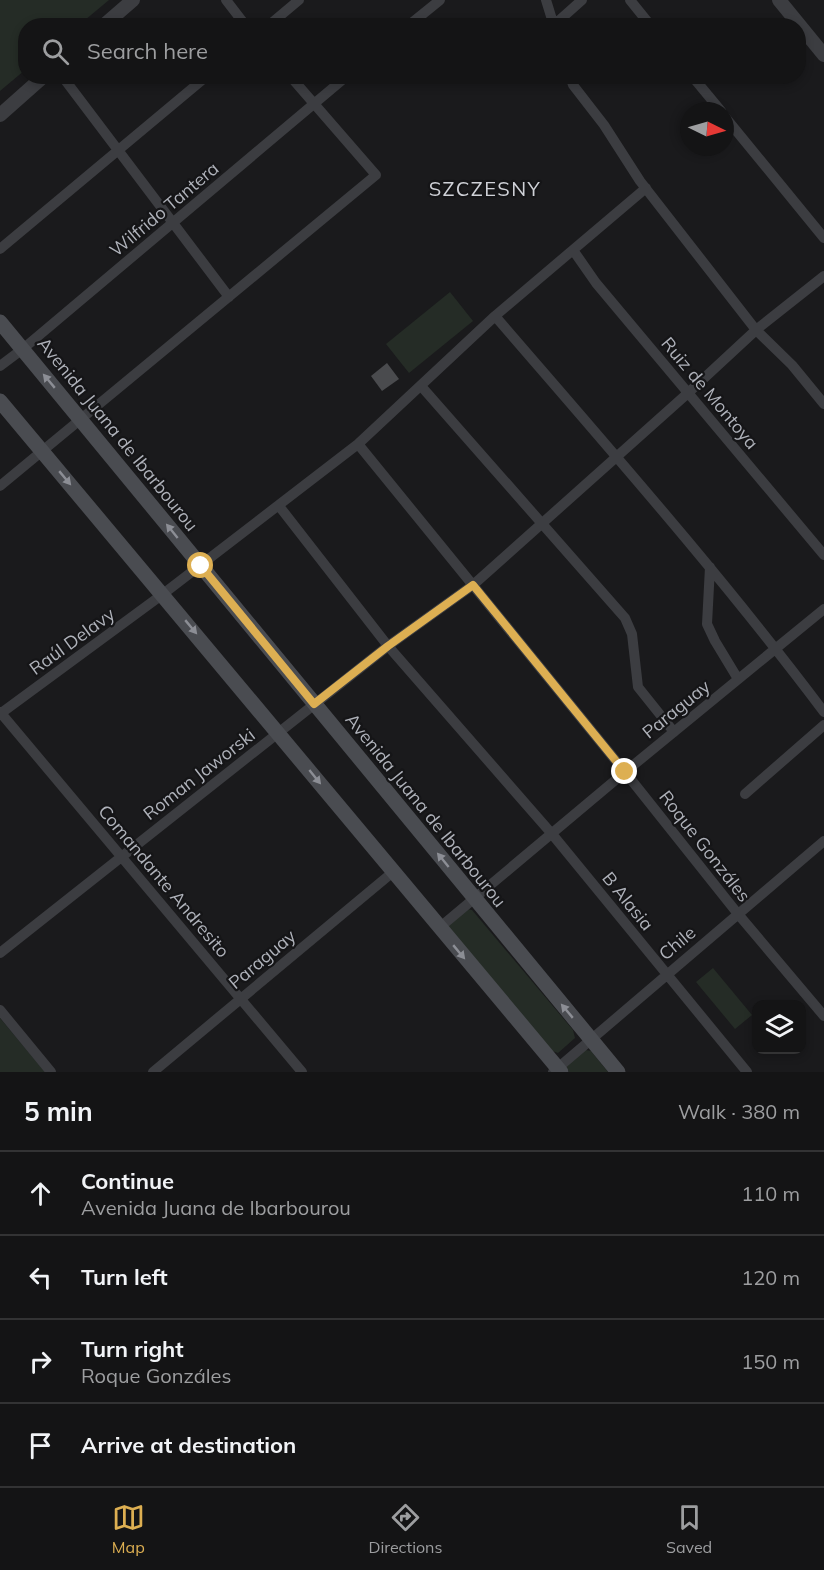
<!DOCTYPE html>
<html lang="en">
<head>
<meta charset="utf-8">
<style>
	body { margin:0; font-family:Mulish,sans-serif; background:#1d1d1e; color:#f1f3f6 }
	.controls { position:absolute; right:18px; bottom:18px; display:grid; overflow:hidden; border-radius:12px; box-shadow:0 3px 9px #0003 }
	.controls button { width:54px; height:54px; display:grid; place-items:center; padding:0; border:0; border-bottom:2px solid #333334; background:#141415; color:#f1f3f6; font:30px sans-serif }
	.compass { position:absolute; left:680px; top:102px; width:54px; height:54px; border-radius:50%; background:#141415; box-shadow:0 3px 9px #0003; rotate:95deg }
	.stop { position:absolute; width:18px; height:18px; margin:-14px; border:4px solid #ddaf52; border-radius:50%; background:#fff }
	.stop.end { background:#ddaf52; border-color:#fff; box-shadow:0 2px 6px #0008 }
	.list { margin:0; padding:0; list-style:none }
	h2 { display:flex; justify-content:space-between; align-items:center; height:78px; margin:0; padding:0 24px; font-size:26px }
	h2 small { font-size:20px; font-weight:400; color:#9d9ea0 }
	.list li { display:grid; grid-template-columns:39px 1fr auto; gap:18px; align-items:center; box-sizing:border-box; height:84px; padding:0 24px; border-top:2px solid #333334 }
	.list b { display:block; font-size:22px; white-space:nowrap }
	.list p { margin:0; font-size:20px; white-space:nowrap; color:#9d9ea0 }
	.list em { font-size:20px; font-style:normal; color:#9d9ea0 }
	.icon { flex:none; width:33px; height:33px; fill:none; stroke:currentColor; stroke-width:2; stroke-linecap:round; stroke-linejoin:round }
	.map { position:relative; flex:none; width:824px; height:1072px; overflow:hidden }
	.search { position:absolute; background:#141415; box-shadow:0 3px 9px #0003; left:18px; right:18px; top:18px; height:66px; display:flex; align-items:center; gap:15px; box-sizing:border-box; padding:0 21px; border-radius:24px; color:#9d9ea0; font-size:22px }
	.sheet { height:414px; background:#141415 }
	nav { display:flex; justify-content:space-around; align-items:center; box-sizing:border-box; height:84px; border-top:2px solid #333334; background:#141415; font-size:16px; color:#9d9ea0 }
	nav a { display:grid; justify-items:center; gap:3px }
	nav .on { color:#ddaf52 }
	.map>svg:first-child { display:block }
</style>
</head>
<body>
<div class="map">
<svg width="824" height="1072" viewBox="0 0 824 1072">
	<rect width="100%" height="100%" fill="#1a1a1c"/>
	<path fill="#252c26" d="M 0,0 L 109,0 L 79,25 L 26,26 L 25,70 L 0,91 Z
		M 450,292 L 473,321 L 409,373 L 386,344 Z
		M 462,908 L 472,910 L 573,1030 L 575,1038 L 558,1053 L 547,1049 L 446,924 Z
		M 713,968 L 752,1015 L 735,1029 L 696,982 Z
		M 0,1018 L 45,1072 L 0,1072 Z
		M 581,1049 L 591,1051 L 608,1072 L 569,1072 L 565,1064 Z"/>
	<path fill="#4a4b4e" d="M 387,363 L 399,379 L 382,391 L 371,376 Z"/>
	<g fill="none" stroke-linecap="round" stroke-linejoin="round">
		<path stroke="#3c3d41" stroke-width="10" d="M 226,0 L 246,26
			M 546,0 L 554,26
			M 630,0 L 651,26
			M 554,25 L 582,0
			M 268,26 L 299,0
			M 408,26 L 440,0
			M 62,76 L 229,297
			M 570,76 L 573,85 L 604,125 L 640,181 L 756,330 L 792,365 L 824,404
			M 692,76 L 721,111
			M 725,117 L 824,238
			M 0,249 L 207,76
			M 573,250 L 596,283 L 824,555
			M 495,316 C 607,446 721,575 824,712
			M 0,366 L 24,348 L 347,76
			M 421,386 L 625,618 L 632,634 L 638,687 L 674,732
			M 358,444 L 625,772 L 738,914 L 824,1016
			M 0,486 L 376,175 L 290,76
			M 279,506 L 388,646 L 552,834 L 747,1072
			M 710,567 L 707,624 L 715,641 L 738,679
			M 0,712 L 302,1072
			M 0,714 L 163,594 L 358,444 L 495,316 L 646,188
			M 745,794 L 824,725
			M 439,928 L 625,772 L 824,609
			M 0,953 L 388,646 L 473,585 L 688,393 L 756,330 L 824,276
			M 0,1010 L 51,1072
			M 153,1072 L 393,872
			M 553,1072 L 824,841"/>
		<path stroke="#3c3d41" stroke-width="14" d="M 779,0 L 824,55
			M 103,26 L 133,0
			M 0,115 L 44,76"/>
		<path stroke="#4a4c51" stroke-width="15" d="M 0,322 L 618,1072
			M 0,401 L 561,1072"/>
	</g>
	<defs><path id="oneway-solid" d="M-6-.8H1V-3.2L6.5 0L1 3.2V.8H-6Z" transform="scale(1.5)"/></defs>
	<g fill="#8c8e95">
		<use href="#oneway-solid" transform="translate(49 381) rotate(-130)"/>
		<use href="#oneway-solid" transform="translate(65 478) rotate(50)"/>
		<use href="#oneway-solid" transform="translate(172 531) rotate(-129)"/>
		<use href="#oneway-solid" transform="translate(191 627) rotate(50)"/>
		<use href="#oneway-solid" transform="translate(315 777) rotate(51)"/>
		<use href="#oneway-solid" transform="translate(443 860) rotate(-129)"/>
		<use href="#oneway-solid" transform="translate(459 952) rotate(50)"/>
		<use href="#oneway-solid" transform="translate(567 1011) rotate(-130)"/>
	</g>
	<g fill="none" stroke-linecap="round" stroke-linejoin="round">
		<path stroke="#ddaf52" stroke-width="8" d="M 201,566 L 314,704 L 388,646 L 473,585 L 625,772"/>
	</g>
	<g text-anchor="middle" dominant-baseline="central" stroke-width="4.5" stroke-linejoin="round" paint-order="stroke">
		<g font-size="18" fill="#afb2ba" stroke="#151517">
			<text transform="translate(164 209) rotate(-40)">Wilfrido Tantera</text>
			<text transform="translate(710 393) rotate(50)">Ruiz de Montoya</text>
			<text transform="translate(118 434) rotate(51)">Avenida Juana de Ibarbourou</text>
			<text transform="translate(72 641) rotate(-36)">Raúl Delavy</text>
			<text transform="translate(676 709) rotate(-39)">Paraguay</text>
			<text transform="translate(199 774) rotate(-38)">Roman Jaworski</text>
			<text transform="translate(426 810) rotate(51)">Avenida Juana de Ibarbourou</text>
			<text transform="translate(705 846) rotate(52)">Roque Gonzáles</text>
			<text transform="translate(164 881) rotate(50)">Comandante Andresito</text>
			<text transform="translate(628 901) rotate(51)">B Alasia</text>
			<text transform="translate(677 943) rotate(-40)">Chile</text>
			<text transform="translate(262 959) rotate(-40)">Paraguay</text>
		</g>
		<g font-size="20" letter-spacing="1.5" fill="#cfd1d7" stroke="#151517">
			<text x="485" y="188">SZCZESNY</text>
		</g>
	</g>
</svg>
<div class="controls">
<button><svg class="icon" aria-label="layers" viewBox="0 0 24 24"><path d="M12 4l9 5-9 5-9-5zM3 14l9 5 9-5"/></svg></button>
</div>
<svg class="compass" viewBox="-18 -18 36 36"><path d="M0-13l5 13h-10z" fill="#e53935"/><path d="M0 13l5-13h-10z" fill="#9d9ea0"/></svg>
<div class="stop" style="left:201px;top:566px"></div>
<div class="stop end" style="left:625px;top:772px"></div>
<div class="search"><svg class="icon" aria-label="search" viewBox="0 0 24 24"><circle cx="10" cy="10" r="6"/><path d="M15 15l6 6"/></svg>Search here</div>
</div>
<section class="sheet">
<h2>5 min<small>Walk · 380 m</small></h2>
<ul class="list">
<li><svg class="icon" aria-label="ahead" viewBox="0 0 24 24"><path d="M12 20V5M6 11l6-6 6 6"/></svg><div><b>Continue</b><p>Avenida Juana de Ibarbourou</p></div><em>110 m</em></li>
<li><svg class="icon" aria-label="left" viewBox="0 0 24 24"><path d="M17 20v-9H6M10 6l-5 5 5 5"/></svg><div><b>Turn left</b></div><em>120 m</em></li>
<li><svg class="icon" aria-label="right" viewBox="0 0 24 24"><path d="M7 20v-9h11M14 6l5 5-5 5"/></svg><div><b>Turn right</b><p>Roque Gonzáles</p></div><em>150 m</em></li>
<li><svg class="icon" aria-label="arrive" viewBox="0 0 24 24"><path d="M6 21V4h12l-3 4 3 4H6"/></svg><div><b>Arrive at destination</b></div></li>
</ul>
</section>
<nav>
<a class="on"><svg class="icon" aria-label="map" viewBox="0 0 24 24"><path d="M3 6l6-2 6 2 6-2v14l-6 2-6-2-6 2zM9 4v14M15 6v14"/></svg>Map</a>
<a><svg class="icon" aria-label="directions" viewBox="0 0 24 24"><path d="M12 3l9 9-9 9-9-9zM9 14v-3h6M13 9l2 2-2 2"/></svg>Directions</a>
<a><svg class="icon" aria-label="saved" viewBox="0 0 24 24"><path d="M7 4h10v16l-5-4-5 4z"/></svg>Saved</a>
</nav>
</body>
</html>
